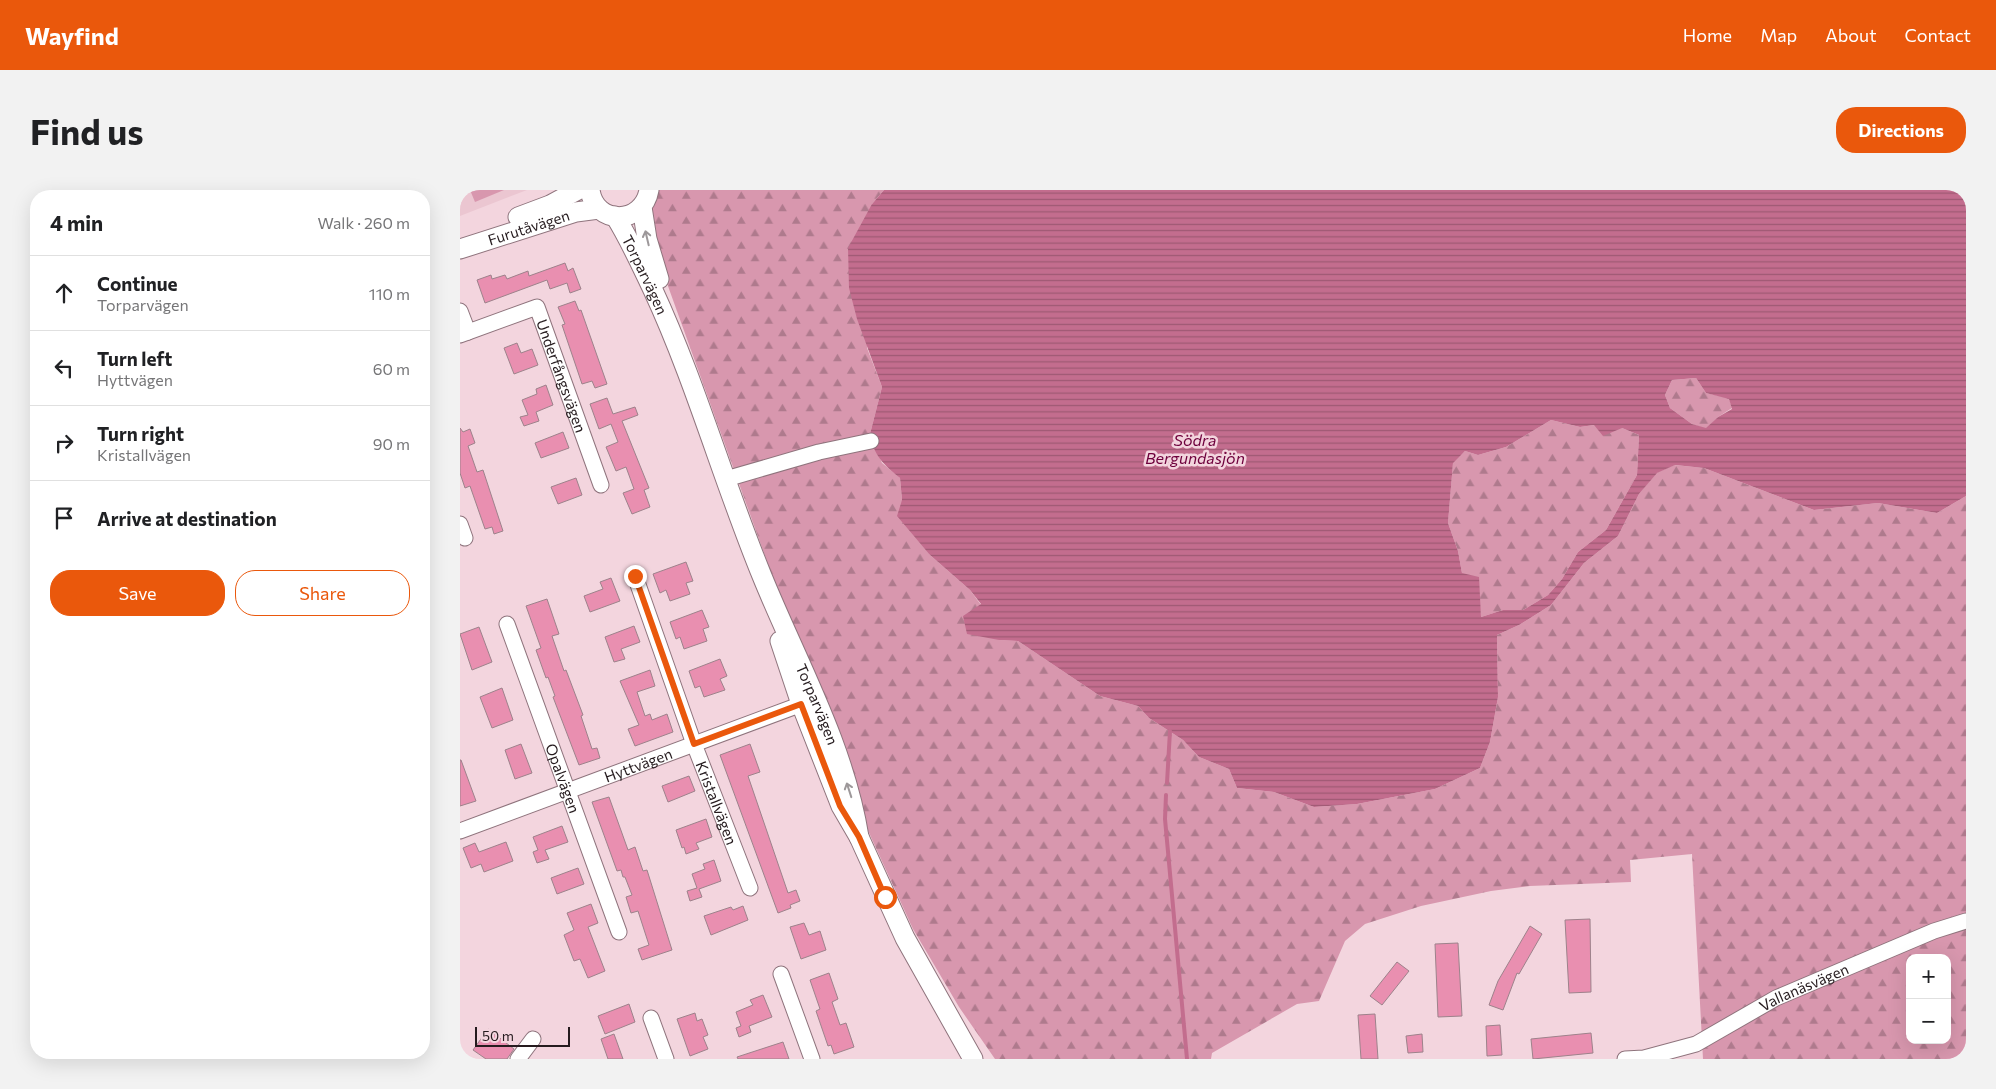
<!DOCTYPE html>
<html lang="en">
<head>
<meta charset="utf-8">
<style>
	body { margin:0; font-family:Commissioner,sans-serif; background:#f2f2f2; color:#202124 }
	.controls { position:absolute; right:15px; bottom:15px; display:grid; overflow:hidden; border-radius:10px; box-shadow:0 5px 20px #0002 }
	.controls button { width:45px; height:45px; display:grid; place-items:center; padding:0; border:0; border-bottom:1px solid #e0e0e0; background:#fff; color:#202124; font:25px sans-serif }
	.scale { position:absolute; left:15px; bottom:12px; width:95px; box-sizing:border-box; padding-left:5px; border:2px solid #251b1e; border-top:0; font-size:14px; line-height:18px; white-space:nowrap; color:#251b1e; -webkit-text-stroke:4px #f3d5de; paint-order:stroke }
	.stop { position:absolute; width:15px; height:15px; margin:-11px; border:4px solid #ea580c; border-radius:50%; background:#fff }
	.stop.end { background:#ea580c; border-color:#fff; box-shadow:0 1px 5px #0008 }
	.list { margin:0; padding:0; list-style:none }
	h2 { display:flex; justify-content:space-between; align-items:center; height:65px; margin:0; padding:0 20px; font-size:21px }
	h2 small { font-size:16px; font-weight:400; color:#757577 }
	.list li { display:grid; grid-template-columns:32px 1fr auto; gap:15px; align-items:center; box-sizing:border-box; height:75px; padding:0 20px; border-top:1px solid #e0e0e0 }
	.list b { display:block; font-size:19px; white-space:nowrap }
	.list p { margin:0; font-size:16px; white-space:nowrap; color:#757577 }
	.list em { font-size:16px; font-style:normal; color:#757577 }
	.actions { display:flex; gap:10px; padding:15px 20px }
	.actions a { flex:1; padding:11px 0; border:1px solid #ea580c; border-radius:20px; text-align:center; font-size:18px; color:#ea580c }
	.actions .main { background:#ea580c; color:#fff }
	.icon { flex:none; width:28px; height:28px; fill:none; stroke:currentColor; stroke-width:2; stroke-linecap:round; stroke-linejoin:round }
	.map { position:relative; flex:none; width:1506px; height:869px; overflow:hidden; border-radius:20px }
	header { display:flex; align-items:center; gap:30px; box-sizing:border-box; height:70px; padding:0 25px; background:#ea580c; color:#fff }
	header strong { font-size:24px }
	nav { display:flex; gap:28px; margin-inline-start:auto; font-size:18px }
	.intro { display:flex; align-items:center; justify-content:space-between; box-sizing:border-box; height:120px; padding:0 30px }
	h1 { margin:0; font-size:35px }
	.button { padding:12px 22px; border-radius:20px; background:#ea580c; color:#fff; font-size:18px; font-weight:700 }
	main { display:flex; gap:30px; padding:0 30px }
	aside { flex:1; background:#fff; border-radius:20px; box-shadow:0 5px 20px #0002 }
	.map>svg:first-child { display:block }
</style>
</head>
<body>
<header>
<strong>Wayfind</strong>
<nav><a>Home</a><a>Map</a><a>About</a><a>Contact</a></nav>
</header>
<div class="intro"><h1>Find us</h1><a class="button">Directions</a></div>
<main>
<aside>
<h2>4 min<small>Walk · 260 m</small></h2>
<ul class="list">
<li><svg class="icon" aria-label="ahead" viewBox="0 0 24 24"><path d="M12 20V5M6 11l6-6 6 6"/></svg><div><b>Continue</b><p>Torparvägen</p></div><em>110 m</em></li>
<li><svg class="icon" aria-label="left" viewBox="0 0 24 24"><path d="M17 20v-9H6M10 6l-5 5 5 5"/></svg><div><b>Turn left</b><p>Hyttvägen</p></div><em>60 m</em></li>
<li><svg class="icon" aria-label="right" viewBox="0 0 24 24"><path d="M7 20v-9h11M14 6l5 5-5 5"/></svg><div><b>Turn right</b><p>Kristallvägen</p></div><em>90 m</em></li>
<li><svg class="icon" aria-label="arrive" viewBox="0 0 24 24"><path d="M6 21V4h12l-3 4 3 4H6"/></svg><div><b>Arrive at destination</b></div></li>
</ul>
<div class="actions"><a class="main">Save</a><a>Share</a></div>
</aside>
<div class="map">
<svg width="1506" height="869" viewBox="0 0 1506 869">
	<defs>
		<pattern id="forest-firs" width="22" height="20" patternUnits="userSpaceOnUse" patternTransform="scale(1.25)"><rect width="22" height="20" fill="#d897ae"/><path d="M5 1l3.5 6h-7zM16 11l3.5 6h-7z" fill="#af7a8d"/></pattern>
		<pattern id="water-rules" width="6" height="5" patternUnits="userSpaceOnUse" patternTransform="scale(1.25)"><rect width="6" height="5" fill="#c36d8e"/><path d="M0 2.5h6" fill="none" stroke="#9e5973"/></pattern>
	</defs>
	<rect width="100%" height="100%" fill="#f3d5de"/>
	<path fill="#ebc6d1" d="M 0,0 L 67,0 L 0,26 Z"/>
	<path fill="url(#forest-firs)" fill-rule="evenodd" d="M 195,0 L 424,0 L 412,14 L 407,158 L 422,197 L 410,244 L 422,273 L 440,288 L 442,310 L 470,365 L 510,400 L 521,415 L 539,450 L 558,451 L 640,506 L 678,516 L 689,528 L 723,550 L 739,567 L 769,579 L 777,598 L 814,602 L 854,617 L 897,614 L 975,599 L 1020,578 L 1030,552 L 1038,507 L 1037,445 L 1059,435 L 1091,415 L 1124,373 L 1158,346 L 1179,304 L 1196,283 L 1214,275 L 1244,278 L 1354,320 L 1418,313 L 1477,323 L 1506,306 L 1506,869 L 1243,869 L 1232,664 L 1170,670 L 1171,692 L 1070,696 L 1031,701 L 961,716 L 905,734 L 885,751 L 859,811 L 837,814 L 752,863 L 751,869 L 535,869 L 499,817 L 453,739 L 405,634 L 314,391 L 204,85 L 189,24 ZM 1450,768 L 1487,768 L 1487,850 L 1450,850 Z
		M 1236,188 L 1246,203 L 1269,208 L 1272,218 L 1258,227 L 1246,239 L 1232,234 L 1210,218 L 1205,205 L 1212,190 Z
		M 1091,230 L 1120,237 L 1134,235 L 1162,238 L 1179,245 L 1177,285 L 1146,340 L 1118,362 L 1102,389 L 1088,405 L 1063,420 L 1043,420 L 1021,427 L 1019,412 L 1002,383 L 998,361 L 988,333 L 993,272 L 1005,261 L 1018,265 L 1046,257 Z"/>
	<path fill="#d897ae" d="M 10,0 L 44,0 L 15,12 Z"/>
	<path fill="url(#water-rules)" fill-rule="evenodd" d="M 424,0 L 1506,0 L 1506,306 L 1477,323 L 1418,313 L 1354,320 L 1244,278 L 1215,275 L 1197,283 L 1179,304 L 1158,346 L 1124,373 L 1091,415 L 1059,435 L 1037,445 L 1038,507 L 1030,552 L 1020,578 L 975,599 L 897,614 L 854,617 L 814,602 L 777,598 L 769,579 L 739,567 L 723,550 L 689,528 L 678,516 L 640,506 L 558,451 L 539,450 L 507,444 L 503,426 L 521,414 L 510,400 L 470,365 L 437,326 L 442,310 L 440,288 C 425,276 413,265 410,244 L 422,197 L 397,129 L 389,98 L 388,58 L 412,14 ZM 1236,188 L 1246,203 L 1269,209 L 1272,219 L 1258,227 L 1246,238 L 1232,234 L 1210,218 L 1205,205 L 1212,190 ZM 1091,230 L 1120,237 L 1134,235 L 1143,246 L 1162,238 L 1179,245 L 1177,285 L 1146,340 L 1118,362 L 1102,389 L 1088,405 L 1063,420 L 1043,420 L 1021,427 L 1019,387 L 1002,383 L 998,361 L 988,333 L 993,273 L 1005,261 L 1018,265 L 1046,257 Z"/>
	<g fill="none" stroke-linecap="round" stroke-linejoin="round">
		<path stroke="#c36d8e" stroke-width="4" d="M 707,593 L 710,541
			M 706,605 L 705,629 L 727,869"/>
	</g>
	<path fill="#e98fb0" stroke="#9d828b" d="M 105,73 L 108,81 L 113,78 L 121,99 L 110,103 L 107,93 L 90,99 L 87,90 L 25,113 L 17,90 L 31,85 L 32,89 L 45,85 L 47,89 L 68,81 L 69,86 Z
		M 115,111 L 119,121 L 121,120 L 147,194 L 135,198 L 132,191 L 122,194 L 102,135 L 105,134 L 98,117 Z
		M 57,153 L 61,163 L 72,159 L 78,175 L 54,184 L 44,158 Z
		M 86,195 L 93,215 L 76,222 L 79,231 L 64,236 L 60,227 L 68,225 L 62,210 L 77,204 L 76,199 Z
		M 147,208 L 153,224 L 175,217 L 178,225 L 162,231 L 189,298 L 184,300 L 190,317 L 172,324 L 163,303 L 174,299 L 166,277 L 156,281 L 146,257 L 158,252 L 151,234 L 139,239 L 130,214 Z
		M 0,238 L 3,242 L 10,239 L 15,253 L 8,256 L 17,282 L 23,280 L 43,341 L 34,344 L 32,337 L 25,339 L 10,296 L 5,298 L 0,283 Z
		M 103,242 L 109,258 L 81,268 L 75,253 Z
		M 116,288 L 122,305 L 98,314 L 91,297 Z
		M 226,372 L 233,391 L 226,393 L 230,404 L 210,411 L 206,400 L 200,403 L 193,384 Z
		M 151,388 L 160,411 L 130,422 L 124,406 L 143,399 L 140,392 Z
		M 87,409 L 99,444 L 92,446 L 104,481 L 106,480 L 123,525 L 121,526 L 132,559 L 137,558 L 140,568 L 119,575 L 93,507 L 95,506 L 88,487 L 86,488 L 76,460 L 81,458 L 66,416 Z
		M 242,420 L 249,437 L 243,439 L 247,451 L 224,459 L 220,447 L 216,449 L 210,432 Z
		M 174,436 L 180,452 L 161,459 L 165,469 L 154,472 L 145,447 Z
		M 19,437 L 32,472 L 12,480 L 0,444 Z
		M 260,469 L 267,486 L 260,489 L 265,500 L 244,507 L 240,496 L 235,498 L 229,481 Z
		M 190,480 L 195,496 L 177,502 L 185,526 L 190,524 L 192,530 L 207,524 L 213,542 L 175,556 L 168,539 L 179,535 L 160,491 Z
		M 42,498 L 53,530 L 32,538 L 20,507 Z
		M 61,554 L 72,583 L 55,589 L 45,560 Z
		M 290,554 L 300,582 L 288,586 L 328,703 L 336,700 L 340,711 L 330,715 L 331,718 L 318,723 L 260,565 Z
		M 0,570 L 1,570 L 16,611 L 0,616 Z
		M 229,586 L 235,601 L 208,612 L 202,596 Z
		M 149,607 L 168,660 L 175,657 L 183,681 L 187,680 L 212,760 L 182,770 L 178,759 L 189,755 L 178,721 L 171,723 L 166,707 L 172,705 L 165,687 L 163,687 L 161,680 L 157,681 L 132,612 Z
		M 246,629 L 252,647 L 236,653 L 239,659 L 226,664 L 224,657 L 222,658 L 216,640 Z
		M 102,636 L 108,652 L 85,660 L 89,669 L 77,673 L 73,662 L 78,660 L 73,647 Z
		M 46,652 L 53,671 L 24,682 L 21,674 L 11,678 L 3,658 L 15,653 L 19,662 Z
		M 254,670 L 261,691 L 239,699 L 242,707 L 230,711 L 227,701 L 237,698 L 232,684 L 245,679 L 243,674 Z
		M 118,678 L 124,694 L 97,704 L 91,688 Z
		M 131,714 L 138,733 L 128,737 L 145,781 L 128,788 L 120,769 L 114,771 L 104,745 L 114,740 L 107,723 Z
		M 283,716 L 288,730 L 251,745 L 244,726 L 271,717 L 273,720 Z
		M 1130,729 L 1131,802 L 1109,803 L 1105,730 Z
		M 344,733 L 349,745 L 360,741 L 366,760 L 341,769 L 330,737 Z
		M 1070,736 L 1082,744 L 1059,784 L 1057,783 L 1043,820 L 1029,815 L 1038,791 Z
		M 998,753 L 1002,826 L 978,827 L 975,754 Z
		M 937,772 L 949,781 L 922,815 L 910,806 Z
		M 369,783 L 378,809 L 372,812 L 380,835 L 386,833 L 394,857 L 374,864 L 371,855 L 368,856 L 356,821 L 360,819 L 350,790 Z
		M 303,805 L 312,827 L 289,836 L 291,842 L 279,847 L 276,838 L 281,836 L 276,822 L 293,815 L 290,810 Z
		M 169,814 L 175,832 L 145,844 L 138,826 Z
		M 235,823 L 237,831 L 242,829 L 248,845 L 243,847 L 248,859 L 230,866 L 217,829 Z
		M 915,824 L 918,869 L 901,869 L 898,825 Z
		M 1040,835 L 1042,865 L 1027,866 L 1026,836 Z
		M 28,839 L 54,859 L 47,869 L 26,869 L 13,860 Z
		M 1131,843 L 1133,863 L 1073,869 L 1071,849 Z
		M 154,844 L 163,869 L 148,869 L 141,849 Z
		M 962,844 L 963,862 L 948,863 L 946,846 Z
		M 323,852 L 329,869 L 278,869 L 277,867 Z"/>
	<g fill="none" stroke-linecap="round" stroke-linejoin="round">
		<g stroke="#8f747d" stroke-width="17">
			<g id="minor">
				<path d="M 0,121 L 8,142"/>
				<path id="s1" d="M 0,145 L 77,117 L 141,295"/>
				<path d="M 266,289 L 359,262 L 411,251"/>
				<path d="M 0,334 L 5,348"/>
				<path id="s2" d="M 175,386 L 234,554 L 290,698"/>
				<path id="s3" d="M 47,434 L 159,742"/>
				<path id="s4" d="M 0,641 L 350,511"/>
				<path d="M 321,784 L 352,869"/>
				<path d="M 191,828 L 206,869"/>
				<path d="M 58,869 L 73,849"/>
				<path id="s5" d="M 1165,869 L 1184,868 L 1236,854 L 1316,808 L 1474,741 L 1506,731"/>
			</g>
		</g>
		<g stroke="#8f747d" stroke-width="21">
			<g id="tertiary">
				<path d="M 130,0 C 135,36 183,35 189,0"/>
				<path d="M 182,17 L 187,49 L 199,89"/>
				<path id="s6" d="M 155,26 C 170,50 181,75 193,100 C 236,193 263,291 302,386 C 337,472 384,554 399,647"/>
				<path d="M 58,27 L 90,15 L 118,0"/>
				<path id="s7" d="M 0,59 L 116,22 L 139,19"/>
				<path d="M 320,451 L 341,514 L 381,616 L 399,647 L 445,748 L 513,869"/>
			</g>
		</g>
		<use href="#minor" stroke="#fff" stroke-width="15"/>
		<use href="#tertiary" stroke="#fff" stroke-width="19"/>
	</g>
	<defs><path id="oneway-shaft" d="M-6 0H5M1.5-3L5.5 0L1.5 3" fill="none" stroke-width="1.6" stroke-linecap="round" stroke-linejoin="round" transform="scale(1.25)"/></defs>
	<g stroke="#9d989a">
		<use href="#oneway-shaft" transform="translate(187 48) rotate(-103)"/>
		<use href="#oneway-shaft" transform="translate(389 600) rotate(-108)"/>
	</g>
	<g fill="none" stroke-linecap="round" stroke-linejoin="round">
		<path stroke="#ea580c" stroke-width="6" d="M 175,386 L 234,554 L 341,514 L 380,616 L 399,647 L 425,707"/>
	</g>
	<g text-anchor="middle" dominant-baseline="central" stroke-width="5" stroke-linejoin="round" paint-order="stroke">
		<g font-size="15" fill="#251b1e" stroke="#f3d5de">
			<text stroke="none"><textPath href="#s7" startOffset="72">Furutåvägen</textPath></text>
			<text stroke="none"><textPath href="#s6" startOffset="66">Torparvägen</textPath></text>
			<text stroke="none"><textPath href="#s1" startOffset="155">Underfångsvägen</textPath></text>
			<text stroke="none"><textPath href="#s6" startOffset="529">Torparvägen</textPath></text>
			<text stroke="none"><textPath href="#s4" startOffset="190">Hyttvägen</textPath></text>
			<text stroke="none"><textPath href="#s3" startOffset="164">Opalvägen</textPath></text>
			<text stroke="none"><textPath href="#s2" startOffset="241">Kristallvägen</textPath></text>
			<text stroke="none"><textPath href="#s5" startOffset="195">Vallanäsvägen</textPath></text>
		</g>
		<g font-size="16" font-style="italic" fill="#6e003c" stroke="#f3d5de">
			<text x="735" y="249">Södra<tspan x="735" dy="18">Bergundasjön</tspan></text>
		</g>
	</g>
</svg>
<div class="controls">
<button>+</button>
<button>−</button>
</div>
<div class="scale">50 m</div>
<div class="stop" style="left:425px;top:707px"></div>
<div class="stop end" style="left:175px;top:386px"></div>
</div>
</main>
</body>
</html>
